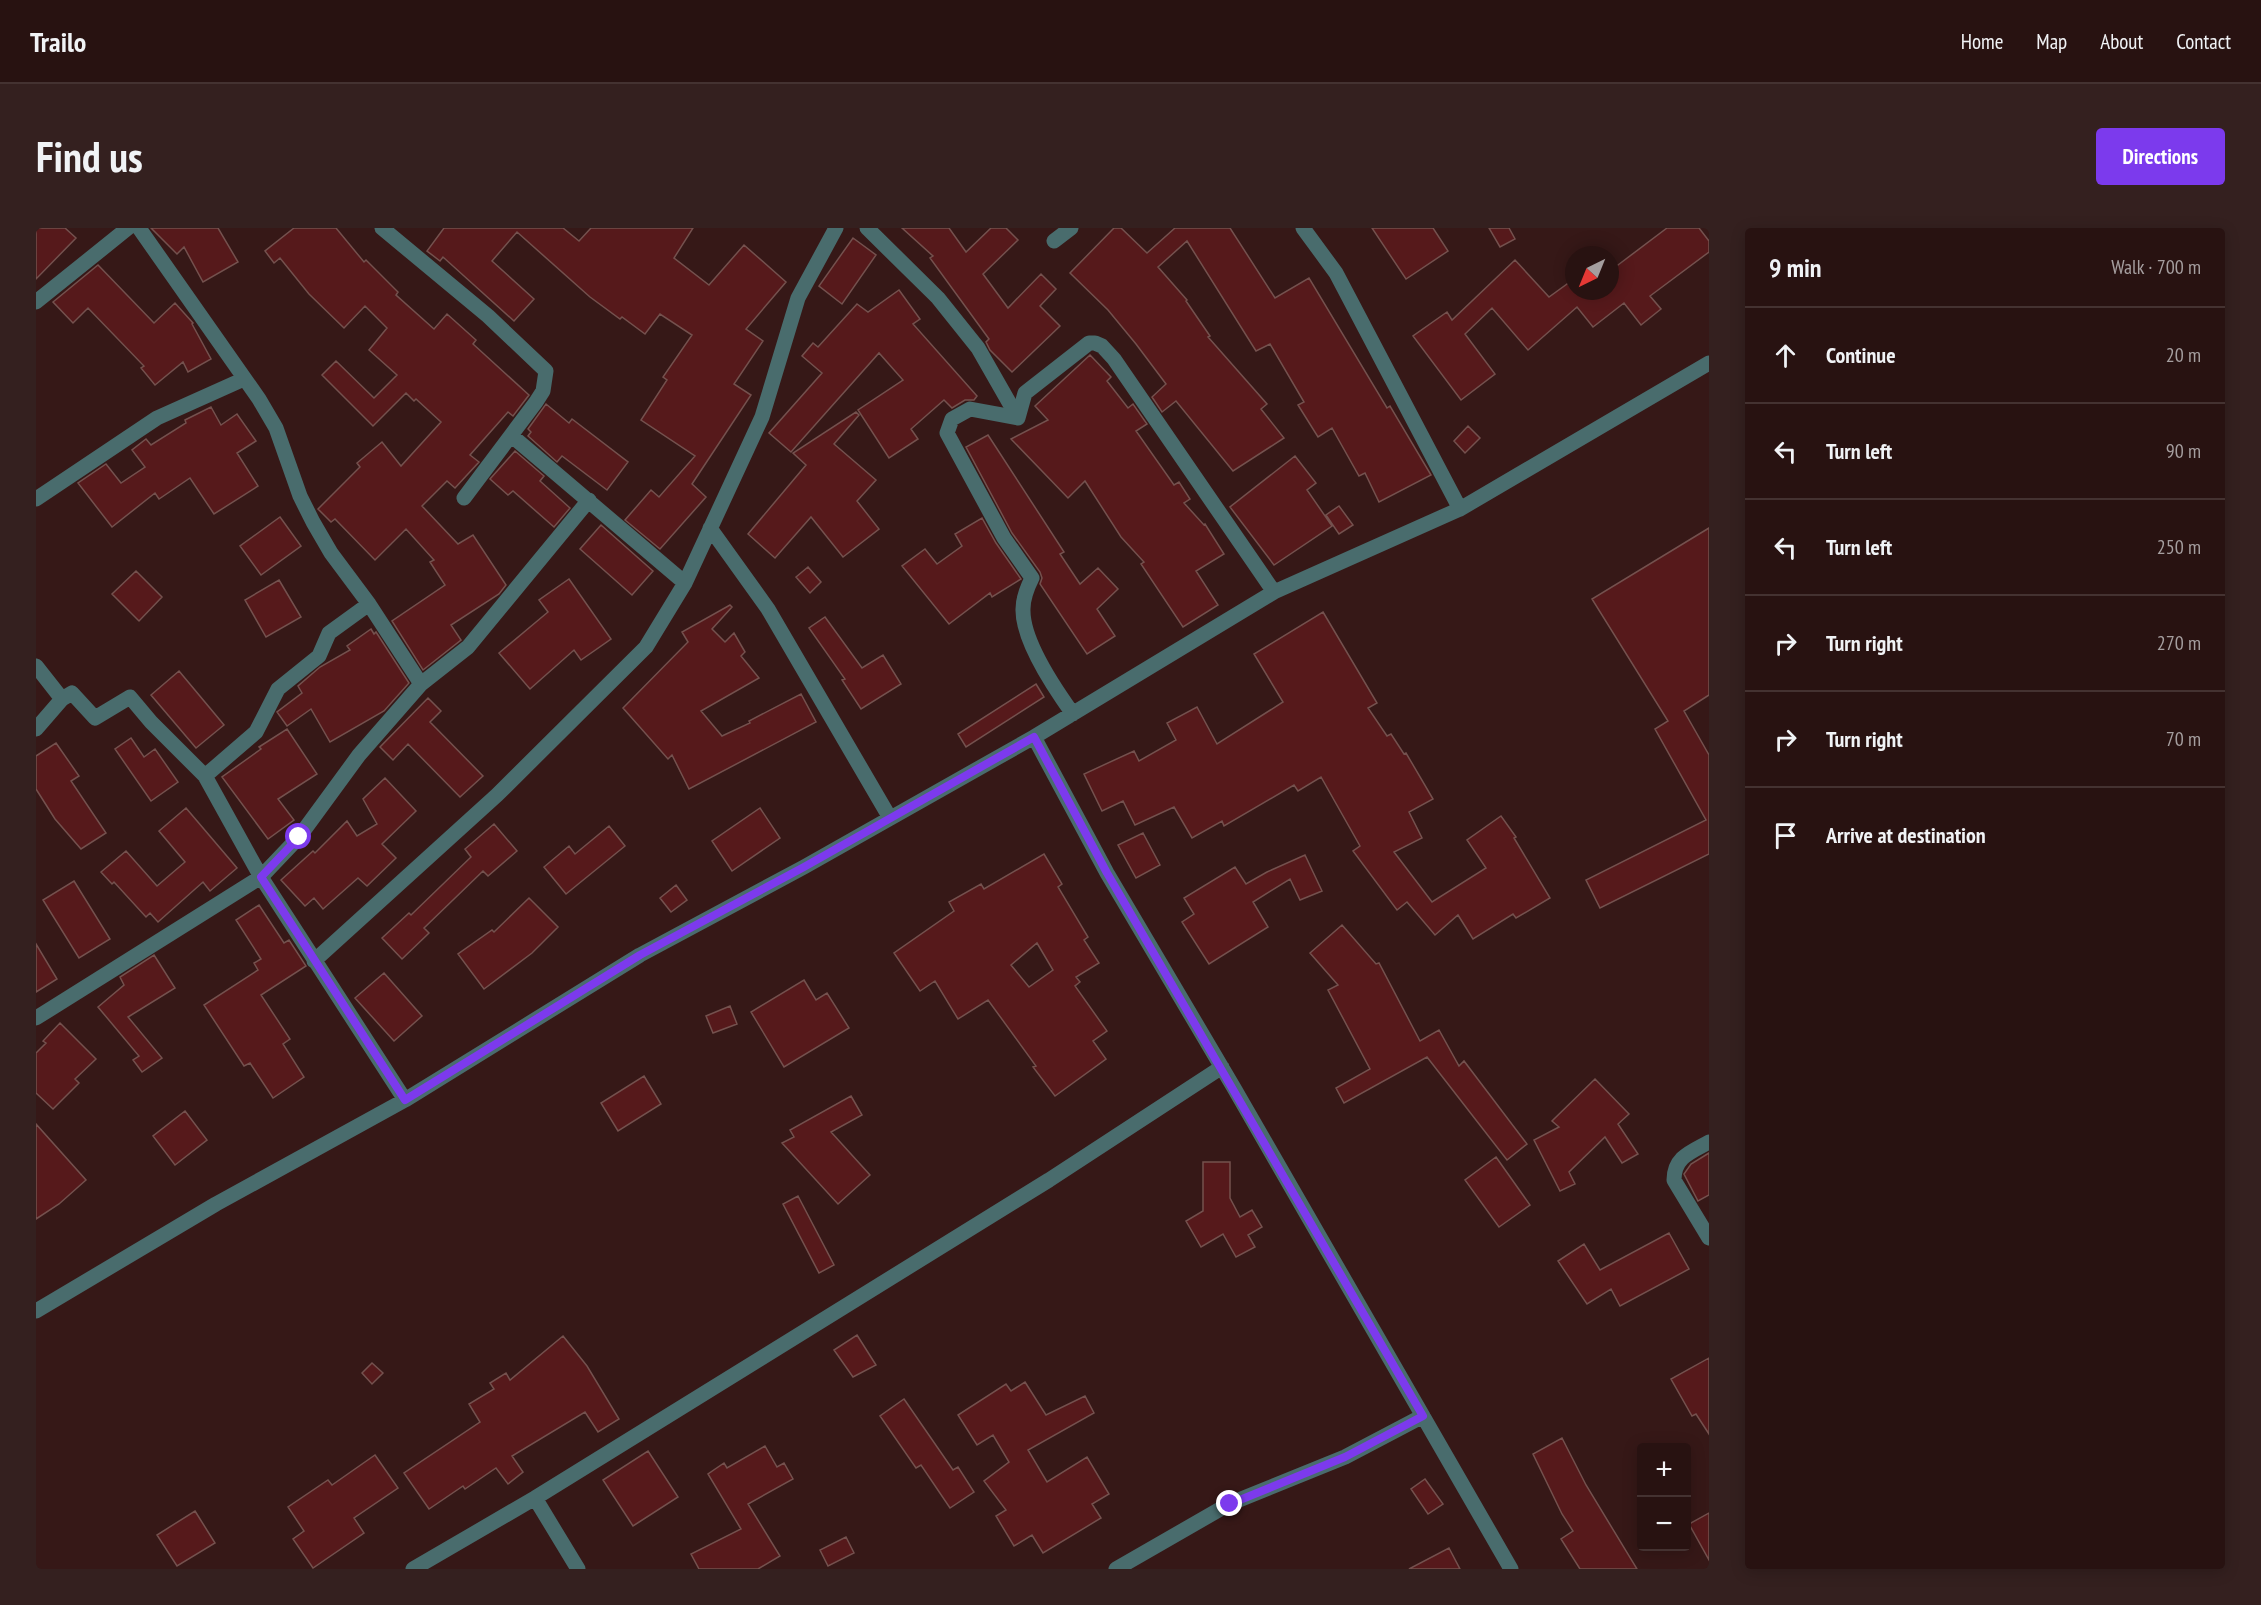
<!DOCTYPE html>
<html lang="en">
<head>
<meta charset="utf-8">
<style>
	body { margin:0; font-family:"PT Sans Narrow",sans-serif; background:#34201f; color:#f1f3f6 }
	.controls { position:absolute; right:18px; bottom:18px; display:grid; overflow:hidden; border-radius:6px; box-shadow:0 3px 15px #0003 }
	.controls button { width:54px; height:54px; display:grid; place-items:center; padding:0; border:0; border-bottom:2px solid #443231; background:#281211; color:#f1f3f6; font:30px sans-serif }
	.compass { position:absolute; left:1529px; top:18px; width:54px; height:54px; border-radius:50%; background:#281211; box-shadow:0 3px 15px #0003; rotate:223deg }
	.stop { position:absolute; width:18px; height:18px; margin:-14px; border:4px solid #7c3aed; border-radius:50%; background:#fff }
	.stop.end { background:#7c3aed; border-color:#fff; box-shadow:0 2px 6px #0008 }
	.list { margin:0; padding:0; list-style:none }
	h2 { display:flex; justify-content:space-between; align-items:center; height:78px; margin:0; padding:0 24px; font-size:26px }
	h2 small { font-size:20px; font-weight:400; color:#a59e9f }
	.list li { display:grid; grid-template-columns:39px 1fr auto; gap:18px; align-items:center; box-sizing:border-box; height:96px; padding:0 24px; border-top:2px solid #443231 }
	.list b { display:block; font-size:22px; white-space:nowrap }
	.list em { font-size:20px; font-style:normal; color:#a59e9f }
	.icon { flex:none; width:33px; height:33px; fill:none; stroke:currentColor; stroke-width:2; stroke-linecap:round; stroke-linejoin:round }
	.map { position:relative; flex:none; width:1673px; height:1341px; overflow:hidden; border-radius:6px }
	header { display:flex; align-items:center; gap:36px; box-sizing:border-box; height:84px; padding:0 30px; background:#281211; border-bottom:2px solid #443231 }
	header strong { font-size:28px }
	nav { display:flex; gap:33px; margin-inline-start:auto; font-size:21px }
	.intro { display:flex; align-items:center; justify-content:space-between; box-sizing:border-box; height:144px; padding:0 36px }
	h1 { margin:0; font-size:42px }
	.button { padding:15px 27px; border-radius:6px; background:#7c3aed; color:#fff; font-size:21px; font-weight:700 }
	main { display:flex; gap:36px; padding:0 36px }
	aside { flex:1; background:#281211; border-radius:6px; box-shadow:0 3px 15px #0003 }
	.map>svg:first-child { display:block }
</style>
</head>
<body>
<header>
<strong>Trailo</strong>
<nav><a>Home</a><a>Map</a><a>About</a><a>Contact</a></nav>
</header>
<div class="intro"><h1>Find us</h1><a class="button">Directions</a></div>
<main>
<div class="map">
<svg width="1673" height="1341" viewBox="0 0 1673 1341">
	<rect width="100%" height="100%" fill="#361817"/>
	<path fill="#56191b" stroke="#74514e" stroke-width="1.5" fill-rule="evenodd" d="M 0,0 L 29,0 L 40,10 L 0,51 Z
		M 115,0 L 182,0 L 202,34 L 167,54 L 148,19 L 141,26 Z
		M 258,0 L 300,0 L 328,34 L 330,32 L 362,64 L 360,67 L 398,101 L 411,86 L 440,112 L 437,116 L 493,167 L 477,188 L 472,184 L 434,227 L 443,234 L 419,260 L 411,253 L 386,278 L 422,316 L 437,307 L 470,357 L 463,366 L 415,397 L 425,412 L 387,442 L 356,393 L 409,357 L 394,334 L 398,332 L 370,301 L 339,332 L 299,291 L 295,294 L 282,281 L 324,239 L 321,235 L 346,214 L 365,238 L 405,194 L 380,171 L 378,173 L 370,165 L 337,198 L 286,147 L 300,133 L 338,170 L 361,147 L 333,122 L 351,100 L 329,78 L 308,100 L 273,66 L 244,30 L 238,35 L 229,23 Z
		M 408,0 L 527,0 L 543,13 L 555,0 L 657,0 L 638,30 L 673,57 L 708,17 L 750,54 L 710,101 L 727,113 L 698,156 L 715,167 L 656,256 L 670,269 L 624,321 L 589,292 L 615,262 L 623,269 L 659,228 L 605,192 L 631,152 L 627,149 L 656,107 L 624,86 L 609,106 L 586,89 L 584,91 L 554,69 L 481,4 L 456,33 L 498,71 L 478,93 L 407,29 L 404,33 L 391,23 Z
		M 866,0 L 913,0 L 930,24 L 955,0 L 970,0 L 982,12 L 947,46 L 972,80 L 1005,46 L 1020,61 L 1004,78 L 1024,98 L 976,144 L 954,122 L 950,114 L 953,111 L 894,30 L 897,28 Z
		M 1078,0 L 1085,0 L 1111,25 L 1139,0 L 1194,0 L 1239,70 L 1273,50 L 1351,180 L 1354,178 L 1395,247 L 1343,274 L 1329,245 L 1323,248 L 1296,200 L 1282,209 L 1262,177 L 1268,174 L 1234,116 L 1220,123 L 1151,13 L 1122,39 L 1151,72 L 1150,73 L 1174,108 L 1172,109 L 1231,176 L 1225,181 L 1248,210 L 1197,243 L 1140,173 L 1126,184 L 1116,169 L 1130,156 L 1100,116 L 1072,82 L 1034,45 Z
		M 1336,0 L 1397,0 L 1412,23 L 1370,51 Z
		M 1453,0 L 1473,0 L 1479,11 L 1464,19 Z
		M 1631,0 L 1663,0 L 1673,13 L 1673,24 L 1614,68 L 1625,81 L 1605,97 L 1588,75 L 1557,99 L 1541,79 L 1492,122 L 1456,80 L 1429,106 L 1459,146 L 1425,172 L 1377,108 L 1411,84 L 1416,92 L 1479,32 L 1513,69 L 1538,51 L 1538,63 L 1574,63 L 1574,43 Z
		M 817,10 L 840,27 L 806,76 L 783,58 Z
		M 62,37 L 118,95 L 139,75 L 157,95 L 156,96 L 175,131 L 152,144 L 147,134 L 119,157 L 105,140 L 108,138 L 52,80 L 37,95 L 17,74 Z
		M 863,62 L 884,91 L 877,96 L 941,168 L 938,172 L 929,172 L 916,180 L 908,172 L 875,201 L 882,211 L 853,230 L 822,182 L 867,152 L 843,125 L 755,224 L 733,205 L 786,145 L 766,128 L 777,115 L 782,119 L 821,76 L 832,84 Z
		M 1054,127 L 1075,149 L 1071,153 L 1092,180 L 1097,176 L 1111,196 L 1100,203 L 1138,257 L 1143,254 L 1154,271 L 1148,275 L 1168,297 L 1169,296 L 1188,326 L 1160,343 L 1182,377 L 1147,399 L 1105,336 L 1108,334 L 1085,309 L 1049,253 L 1032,270 L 975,211 L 1012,192 L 999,178 Z
		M 510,176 L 533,195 L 536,191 L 592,234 L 571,262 L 526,228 L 521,234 L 492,208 L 495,204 L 492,201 Z
		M 175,179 L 185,197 L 201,186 L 220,213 L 201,225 L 222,258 L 178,286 L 154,250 L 123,271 L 119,265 L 76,299 L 42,255 L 70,236 L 85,255 L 109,239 L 96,222 L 110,211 L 115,217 L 150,195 L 149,192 Z
		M 820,184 L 823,187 L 798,216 L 840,252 L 821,273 L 843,301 L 807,329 L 775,289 L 739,330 L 712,306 L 770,237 L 757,225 Z
		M 1432,198 L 1444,210 L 1429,225 L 1418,213 Z
		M 952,207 L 1028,324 L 1024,326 L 1044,356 L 1062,340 L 1082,361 L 1061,381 L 1079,408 L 1051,426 L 1004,356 L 1006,350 L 1004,344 L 976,305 L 930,219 Z
		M 479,223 L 508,248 L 504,253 L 534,280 L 518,299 L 477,263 L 472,267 L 454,251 Z
		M 1259,228 L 1280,255 L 1271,262 L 1296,298 L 1238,337 L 1194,279 Z
		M 1303,278 L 1317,297 L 1303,306 L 1290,287 Z
		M 244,289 L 265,318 L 225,347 L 204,318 Z
		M 946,290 L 960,315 L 985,351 L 956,369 L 954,365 L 913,396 L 866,338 L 889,321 L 901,336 L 926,318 L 919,306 Z
		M 565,297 L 617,343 L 596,367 L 544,321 Z
		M 1673,300 L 1673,467 L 1648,483 L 1673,527 L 1673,626 L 1564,680 L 1550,652 L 1670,592 L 1619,501 L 1632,493 L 1556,371 Z
		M 772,339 L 785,354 L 774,365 L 760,349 Z
		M 100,343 L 126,369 L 103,393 L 76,366 Z
		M 533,351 L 575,411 L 545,432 L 538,422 L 494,461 L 463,425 L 512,384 L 503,372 Z
		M 243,352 L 265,389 L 230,409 L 209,372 Z
		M 694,377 L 696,379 L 676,401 L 689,414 L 698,405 L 709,424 L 705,428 L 723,450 L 665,483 L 686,508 L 714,495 L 713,493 L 765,466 L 780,494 L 653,561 L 636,527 L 632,531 L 587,480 L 652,414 L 646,404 Z
		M 1287,384 L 1341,475 L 1332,480 L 1351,508 L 1355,506 L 1368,526 L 1370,525 L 1397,571 L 1373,584 L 1386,610 L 1358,624 L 1396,674 L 1450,640 L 1431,612 L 1465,588 L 1480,609 L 1478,610 L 1514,670 L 1480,690 L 1477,686 L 1437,711 L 1422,687 L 1399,707 L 1371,674 L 1361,682 L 1317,623 L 1324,618 L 1285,549 L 1262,563 L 1258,557 L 1188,598 L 1186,593 L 1156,610 L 1138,579 L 1099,597 L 1087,573 L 1066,583 L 1048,546 L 1098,523 L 1103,533 L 1140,512 L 1131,495 L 1161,479 L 1181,516 L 1247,474 L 1218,426 Z
		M 789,389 L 826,440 L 847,427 L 865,456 L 825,481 L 806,452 L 809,451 L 773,400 Z
		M 335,401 L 338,406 L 340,404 L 373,455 L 348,483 L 294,514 L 275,481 L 251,498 L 241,484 L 266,465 L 262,458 L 284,439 L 314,422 L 311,418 Z
		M 143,443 L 188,497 L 160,520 L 115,467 Z
		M 1000,456 L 1008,469 L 930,519 L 922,506 Z
		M 392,470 L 405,483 L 394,494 L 447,548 L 424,569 L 372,516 L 357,532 L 344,519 Z
		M 251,501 L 281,546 L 242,571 L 258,592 L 232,611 L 186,549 L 225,521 L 223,519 Z
		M 95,510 L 108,529 L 119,521 L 142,554 L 115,573 L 79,521 Z
		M 20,515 L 43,548 L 35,553 L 70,605 L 45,621 L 19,591 L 0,561 L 0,528 Z
		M 349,550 L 380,583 L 346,616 L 360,630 L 331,658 L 322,650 L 287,681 L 278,670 L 269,678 L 245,652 L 277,623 L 279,625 L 311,593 L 321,608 L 341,596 L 327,571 Z
		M 150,580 L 201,640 L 174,663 L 167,654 L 122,694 L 114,685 L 110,689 L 78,654 L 76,656 L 65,644 L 90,623 L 121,658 L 149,634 L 123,603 Z
		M 724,580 L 744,610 L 696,643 L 676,613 Z
		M 458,596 L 481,623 L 452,648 L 447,643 L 388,700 L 393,705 L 366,731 L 346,710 L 373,685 L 375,687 L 435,629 L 429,621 Z
		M 573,598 L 589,618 L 530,666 L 508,639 L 533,618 L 539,626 Z
		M 1107,605 L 1124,637 L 1100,650 L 1082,617 Z
		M 1008,626 L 1026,656 L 1022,659 L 1052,709 L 1048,712 L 1063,735 L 1040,749 L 1044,754 L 1039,758 L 1071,803 L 1057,813 L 1070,831 L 1019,868 L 997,839 L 1000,838 L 952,772 L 922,791 L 899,753 L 884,763 L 858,725 L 918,683 L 913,674 L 945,656 L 948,661 ZM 1001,715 L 1017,742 L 993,759 L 975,737 Z
		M 1269,627 L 1286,663 L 1264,672 L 1254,651 L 1217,674 L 1232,699 L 1173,736 L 1146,694 L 1158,686 L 1148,670 L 1199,639 L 1210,656 L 1231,644 Z
		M 38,653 L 74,711 L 43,730 L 7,672 Z
		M 640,657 L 651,672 L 635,684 L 624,670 Z
		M 493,670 L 522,699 L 496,725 L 448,761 L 422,726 L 456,702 L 458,704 Z
		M 223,677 L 248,715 L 253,712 L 270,738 L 225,767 L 254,811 L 247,816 L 268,849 L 237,870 L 214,835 L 208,838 L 168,777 L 222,742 L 218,735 L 225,731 L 200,692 Z
		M 1306,697 L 1340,736 L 1343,735 L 1384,813 L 1403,802 L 1423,838 L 1428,833 L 1491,916 L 1471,932 L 1391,829 L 1308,875 L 1300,860 L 1334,841 L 1292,762 L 1302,757 L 1274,725 Z
		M 0,716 L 21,751 L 0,764 Z
		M 118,727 L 139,760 L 92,789 L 126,830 L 106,844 L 97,832 L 103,828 L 62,779 L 88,757 L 84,749 Z
		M 348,745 L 386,788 L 358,813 L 319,770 Z
		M 768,752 L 780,772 L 791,765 L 813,800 L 748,839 L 715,784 Z
		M 694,778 L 701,796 L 677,805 L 670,788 Z
		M 24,795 L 60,831 L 39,851 L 43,855 L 17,881 L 0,865 L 0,825 L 10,815 L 7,813 Z
		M 608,848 L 625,876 L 582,903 L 565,875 Z
		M 1559,851 L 1593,886 L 1582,896 L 1602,926 L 1586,935 L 1569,909 L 1533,944 L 1539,956 L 1524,963 L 1498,912 L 1523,899 L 1516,893 Z
		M 815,868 L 826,887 L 795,904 L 834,947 L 802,976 L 746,915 L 758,909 L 754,902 Z
		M 149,883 L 171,912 L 139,937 L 117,908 Z
		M 0,896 L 50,952 L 23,976 L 0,991 Z
		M 1673,925 L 1673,967 L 1662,973 L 1648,946 L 1655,936 Z
		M 1460,929 L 1494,977 L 1463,999 L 1429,952 Z
		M 1167,934 L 1194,934 L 1194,970 L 1204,989 L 1216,982 L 1226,999 L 1212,1007 L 1219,1019 L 1200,1029 L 1187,1006 L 1165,1019 L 1150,993 L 1167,983 Z
		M 762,968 L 798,1037 L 783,1045 L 747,976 Z
		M 1633,1005 L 1653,1041 L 1584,1078 L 1575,1061 L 1551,1076 L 1522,1033 L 1548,1016 L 1564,1042 Z
		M 821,1107 L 840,1137 L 817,1149 L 798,1122 Z
		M 527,1108 L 551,1138 L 583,1191 L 562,1204 L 549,1184 L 476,1228 L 487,1244 L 472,1256 L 460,1240 L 429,1261 L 427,1258 L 393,1281 L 368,1245 L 444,1194 L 433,1176 L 458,1161 L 454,1155 L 470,1145 L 474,1152 Z
		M 1673,1130 L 1673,1206 L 1660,1186 L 1656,1188 L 1635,1151 Z
		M 336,1135 L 347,1145 L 336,1156 L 326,1145 Z
		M 989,1154 L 1010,1187 L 1049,1168 L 1058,1185 L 992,1222 L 1011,1254 L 1051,1229 L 1073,1266 L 1056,1276 L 1065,1290 L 1007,1325 L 996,1307 L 978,1318 L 960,1288 L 970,1282 L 948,1253 L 973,1234 L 957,1207 L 941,1217 L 922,1187 L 970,1156 L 975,1163 Z
		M 868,1171 L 917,1242 L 922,1239 L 938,1264 L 914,1280 L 885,1237 L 880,1240 L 844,1188 Z
		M 1526,1210 L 1550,1257 L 1601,1341 L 1544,1341 L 1525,1311 L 1537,1303 L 1526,1286 L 1497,1226 Z
		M 729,1218 L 741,1239 L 748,1235 L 757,1251 L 712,1276 L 744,1328 L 722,1341 L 663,1341 L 655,1326 L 705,1301 L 672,1246 L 688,1235 L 691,1240 Z
		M 612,1223 L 642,1269 L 597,1298 L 567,1252 Z
		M 339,1227 L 362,1260 L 318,1290 L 328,1305 L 277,1340 L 257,1311 L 268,1303 L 252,1279 L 292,1252 L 296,1257 Z
		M 1389,1251 L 1407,1276 L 1392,1286 L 1375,1261 Z
		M 159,1283 L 179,1315 L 141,1338 L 121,1307 Z
		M 1673,1285 L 1673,1332 L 1653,1296 Z
		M 810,1309 L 818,1325 L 792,1338 L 784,1322 Z
		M 1413,1320 L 1424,1341 L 1373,1341 Z"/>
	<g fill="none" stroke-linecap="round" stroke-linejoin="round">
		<path stroke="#496c6d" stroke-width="15" d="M 103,0 L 223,171 L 240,200 L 264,268 L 277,294 L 295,325 L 333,376 L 385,456
			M 346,0 L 452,88 L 510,143 L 507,163 L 500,174 L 428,270
			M 831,0 L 902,70 L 942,120 L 982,190
			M 1267,0 L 1300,45 L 1424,281
			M 1018,13 L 1035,0
			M 0,74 L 92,0
			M 982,190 L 989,165 L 1053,115 L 1059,115 L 1066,118 L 1078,131 L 1238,364
			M 982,190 L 934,181 L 916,191 L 911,205 L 968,310 L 996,350 C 991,360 987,370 987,381 C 986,413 1019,461 1037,486
			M 476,208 L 649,355
			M 0,271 L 121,190 L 208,151
			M 674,300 L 732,381 L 854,590
			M 0,438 L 26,471 L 36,465 L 59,490 L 94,469 L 115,494 L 169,548 L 225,649 L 369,872
			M 0,501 L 26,471
			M 998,509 L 1071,645 L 1198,860 L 1475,1341
			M 169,548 L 220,504 L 242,461 L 283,428 L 293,405 L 333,376
			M 278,733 L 461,567 L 610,419 L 649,355 L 726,189 L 762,70 L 800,0
			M 0,790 L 225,649 L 263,609 L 323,527 L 385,456 L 432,419 L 553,272
			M 1673,914 C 1655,924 1638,929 1638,952 L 1673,1010
			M 0,1083 L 180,976 L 369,872 L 604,727 L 768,639 L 998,509 L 1238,364 L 1424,281 L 1673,135
			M 499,1270 L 542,1341
			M 377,1341 L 499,1270 L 1013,952 L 1186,839
			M 1080,1341 L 1193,1276 L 1309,1229 L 1387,1188"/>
	</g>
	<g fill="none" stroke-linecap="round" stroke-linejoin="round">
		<path stroke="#7c3aed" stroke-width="8" d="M 263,609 L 225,649 L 369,872 L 604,727 L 768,639 L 998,509 L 1071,645 L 1387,1188 L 1309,1229 L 1194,1276"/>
	</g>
</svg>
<div class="controls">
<button>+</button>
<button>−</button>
</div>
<svg class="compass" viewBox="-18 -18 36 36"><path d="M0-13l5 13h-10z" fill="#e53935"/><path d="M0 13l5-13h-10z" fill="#a59e9f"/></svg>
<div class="stop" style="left:263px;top:609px"></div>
<div class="stop end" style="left:1194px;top:1276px"></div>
</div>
<aside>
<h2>9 min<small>Walk · 700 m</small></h2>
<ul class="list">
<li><svg class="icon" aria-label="ahead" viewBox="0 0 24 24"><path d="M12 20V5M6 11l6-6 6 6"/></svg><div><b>Continue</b></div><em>20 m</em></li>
<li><svg class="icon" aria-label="left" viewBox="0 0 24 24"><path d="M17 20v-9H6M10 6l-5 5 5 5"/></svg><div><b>Turn left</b></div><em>90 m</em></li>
<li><svg class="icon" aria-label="left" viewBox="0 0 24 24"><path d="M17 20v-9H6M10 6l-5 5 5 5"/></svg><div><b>Turn left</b></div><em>250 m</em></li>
<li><svg class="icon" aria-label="right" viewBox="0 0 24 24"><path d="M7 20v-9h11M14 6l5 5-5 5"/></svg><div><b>Turn right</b></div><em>270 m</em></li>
<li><svg class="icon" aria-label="right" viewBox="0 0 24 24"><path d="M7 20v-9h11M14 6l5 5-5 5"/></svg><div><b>Turn right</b></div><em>70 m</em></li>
<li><svg class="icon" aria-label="arrive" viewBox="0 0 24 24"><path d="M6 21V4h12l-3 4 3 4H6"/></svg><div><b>Arrive at destination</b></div></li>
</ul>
</aside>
</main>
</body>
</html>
